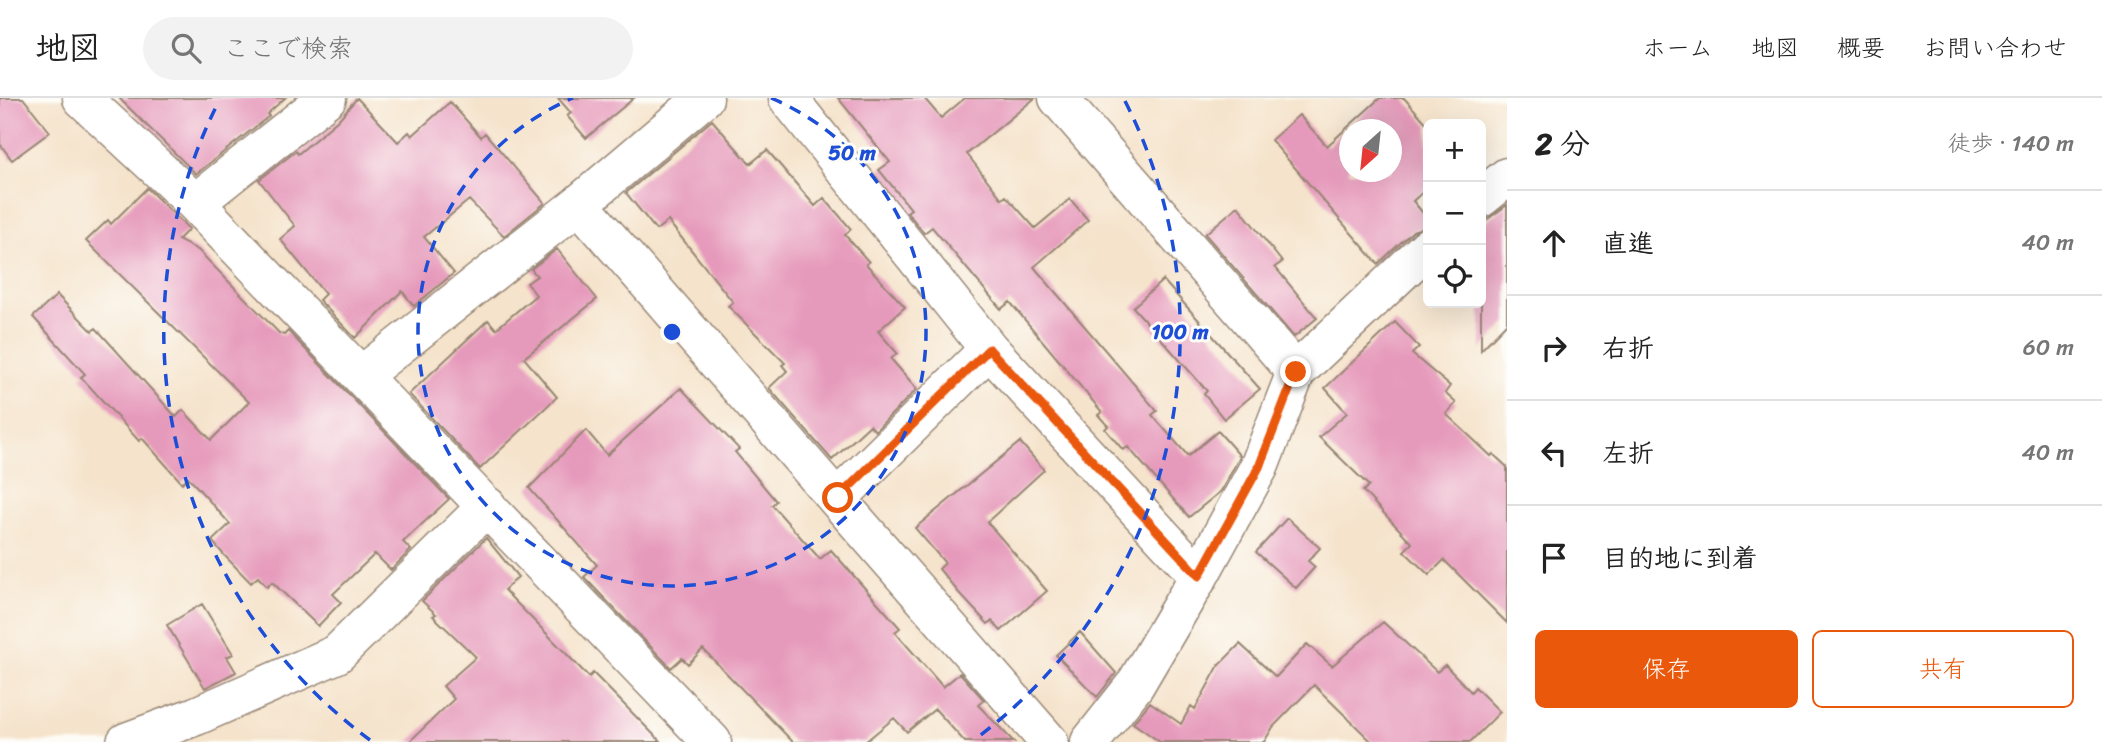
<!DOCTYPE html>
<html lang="ja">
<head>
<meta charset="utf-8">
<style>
	body { margin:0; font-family:Sriracha,"Klee One",sans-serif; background:#f2f2f2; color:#222 }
	.controls { position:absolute; right:21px; top:21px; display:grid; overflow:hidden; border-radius:10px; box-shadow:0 7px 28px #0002 }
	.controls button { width:63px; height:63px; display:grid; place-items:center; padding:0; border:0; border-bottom:2px solid #e0e0e0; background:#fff; color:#222; font:35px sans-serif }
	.compass { position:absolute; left:1339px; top:21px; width:63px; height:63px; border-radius:50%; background:#fff; box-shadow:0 7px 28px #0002; rotate:207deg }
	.stop { position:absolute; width:21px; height:21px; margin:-16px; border:5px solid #ea580c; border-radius:50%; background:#fff }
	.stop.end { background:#ea580c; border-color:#fff; box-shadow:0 2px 7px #0008 }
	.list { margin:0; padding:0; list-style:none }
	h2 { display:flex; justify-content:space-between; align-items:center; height:91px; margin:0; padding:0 28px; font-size:30px }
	h2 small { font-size:23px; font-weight:400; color:#767676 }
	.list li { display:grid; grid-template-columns:46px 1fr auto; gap:21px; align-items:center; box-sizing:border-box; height:105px; padding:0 28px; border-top:2px solid #e0e0e0 }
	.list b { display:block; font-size:26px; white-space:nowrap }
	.list em { font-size:23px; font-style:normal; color:#767676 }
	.actions { display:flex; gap:14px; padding:21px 28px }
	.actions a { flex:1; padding:16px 0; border:2px solid #ea580c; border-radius:10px; text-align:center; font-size:24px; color:#ea580c }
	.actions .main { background:#ea580c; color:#fff }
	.icon { flex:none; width:38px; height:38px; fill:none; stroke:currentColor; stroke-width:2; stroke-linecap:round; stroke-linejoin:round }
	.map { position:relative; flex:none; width:1507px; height:644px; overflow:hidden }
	header { display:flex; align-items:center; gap:42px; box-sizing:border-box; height:98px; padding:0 35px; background:#fff; border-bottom:2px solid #e0e0e0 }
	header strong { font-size:33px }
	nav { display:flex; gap:38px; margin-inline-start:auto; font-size:24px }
	.search { width:490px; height:63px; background:#f2f2f2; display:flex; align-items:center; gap:18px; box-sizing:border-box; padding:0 24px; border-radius:38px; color:#767676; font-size:26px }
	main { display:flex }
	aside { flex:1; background:#fff }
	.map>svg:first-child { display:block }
</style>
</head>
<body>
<header>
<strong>地図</strong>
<div class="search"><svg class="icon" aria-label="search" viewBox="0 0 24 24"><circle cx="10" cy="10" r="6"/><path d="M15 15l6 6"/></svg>ここで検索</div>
<nav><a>ホーム</a><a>地図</a><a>概要</a><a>お問い合わせ</a></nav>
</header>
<main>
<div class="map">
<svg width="1507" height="644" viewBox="0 0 1507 644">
	<rect width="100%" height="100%" fill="#fdfcf7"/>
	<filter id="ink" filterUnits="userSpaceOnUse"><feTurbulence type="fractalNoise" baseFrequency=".0143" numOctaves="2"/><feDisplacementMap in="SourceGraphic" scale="14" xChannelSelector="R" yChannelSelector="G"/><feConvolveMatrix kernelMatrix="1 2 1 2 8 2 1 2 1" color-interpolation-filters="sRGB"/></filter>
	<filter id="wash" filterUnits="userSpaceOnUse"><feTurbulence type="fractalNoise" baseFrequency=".00686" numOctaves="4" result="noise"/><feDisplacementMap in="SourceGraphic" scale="28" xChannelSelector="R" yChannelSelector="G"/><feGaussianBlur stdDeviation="1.57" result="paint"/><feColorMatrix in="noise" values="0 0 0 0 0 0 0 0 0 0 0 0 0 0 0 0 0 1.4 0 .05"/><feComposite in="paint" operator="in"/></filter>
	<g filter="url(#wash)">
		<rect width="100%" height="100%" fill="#f5e3cb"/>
		<g id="blocks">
			<path fill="#e69abb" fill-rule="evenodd" d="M 0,0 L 23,0 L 50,34 L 12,62 L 0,46 Z
				M 119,0 L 285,0 L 267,16 L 269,18 L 196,76 Z
				M 357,0 L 398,44 L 409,34 L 412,38 L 450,4 L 481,39 L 485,35 L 545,105 L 504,138 L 469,102 L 424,139 L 454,175 L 414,208 L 402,193 L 355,240 L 319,202 L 325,196 L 280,141 L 295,128 L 259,82 L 296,53 L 298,56 L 338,22 Z
				M 558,0 L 634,0 L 586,40 L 567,18 L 571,15 Z
				M 838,0 L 924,0 L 941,20 L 965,0 L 1035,0 L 967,56 L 1002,101 L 1006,98 L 1035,130 L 1070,101 L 1088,122 L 1034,169 L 1157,313 L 1152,317 L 1188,358 L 1218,333 L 1240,358 L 1221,393 L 1189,419 L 1128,349 L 1123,352 L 1105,331 L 1108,328 L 1098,317 L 1102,314 L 1010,204 L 1001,211 L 932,129 L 924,135 L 907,114 L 911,111 L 879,72 L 890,64 Z
				M 1380,0 L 1404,0 L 1428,27 L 1428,89 L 1413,103 L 1428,121 L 1428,128 L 1413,133 L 1378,166 L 1271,42 L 1299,17 L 1327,48 ZM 1349,32 L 1391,32 L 1391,74 L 1349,74 Z
				M 712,22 L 750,66 L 767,52 L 815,108 L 824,100 L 851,131 L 845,137 L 869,164 L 866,166 L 905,209 L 878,233 L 897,255 L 891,261 L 917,291 L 875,333 L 870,327 L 832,362 L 769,290 L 787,273 L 782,267 L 785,265 L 728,208 L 733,204 L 668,123 L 656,132 L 626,95 Z
				M 147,90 L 189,131 L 178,142 L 198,152 L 279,235 L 284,237 L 288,233 L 449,401 L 403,444 L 411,452 L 391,472 L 375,456 L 333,496 L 341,504 L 318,528 L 272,484 L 267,489 L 258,479 L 251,485 L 224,457 L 212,443 L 230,426 L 188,379 L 182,385 L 142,340 L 139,343 L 81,279 L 85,276 L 33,219 L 57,197 L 92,233 L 96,230 L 176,319 L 183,312 L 211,342 L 249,304 L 86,143 L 108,122 L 111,126 Z
				M 1507,107 L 1507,225 L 1481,252 L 1481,126 Z
				M 1238,108 L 1282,164 L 1275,169 L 1317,220 L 1294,239 L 1205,136 Z
				M 557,151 L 597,201 L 524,260 L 557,299 L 480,371 L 409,296 L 488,222 L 496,231 L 536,197 L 527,185 L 537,178 L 531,171 Z
				M 1163,182 L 1260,291 L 1224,321 L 1204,296 L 1207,293 L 1133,209 Z
				M 1395,224 L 1419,249 L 1412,256 L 1450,288 L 1445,295 L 1456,305 L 1446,316 L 1491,358 L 1493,356 L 1507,369 L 1507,525 L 1444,462 L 1429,477 L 1404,453 L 1412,445 L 1363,393 L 1369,388 L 1319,339 L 1347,315 L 1325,290 Z
				M 681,290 L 739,351 L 735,354 L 776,403 L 772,407 L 820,461 L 831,452 L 900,530 L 895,534 L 943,589 L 960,575 L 984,602 L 978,607 L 1014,644 L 965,644 L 935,611 L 907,634 L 894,620 L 865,644 L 793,644 L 703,551 L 688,566 L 682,560 L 671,570 L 584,479 L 597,467 L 529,390 L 586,332 L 607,357 Z
				M 1020,344 L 1044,372 L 987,424 L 1047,493 L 1001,533 L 992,523 L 988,526 L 959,495 L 939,471 L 945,465 L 915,430 Z
				M 1287,420 L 1320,450 L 1308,463 L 1315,469 L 1296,490 L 1256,454 Z
				M 486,440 L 518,479 L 504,492 L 589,579 L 593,575 L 661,644 L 409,644 L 454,601 L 443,588 L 476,559 L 433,518 L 436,516 L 422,503 Z
				M 202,506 L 233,556 L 227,559 L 236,574 L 205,590 L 167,527 Z
				M 1383,524 L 1437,574 L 1445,567 L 1471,594 L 1475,589 L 1500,614 L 1470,644 L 1372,644 L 1314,587 L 1273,629 L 1264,644 L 1160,644 L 1133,625 L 1150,604 L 1181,626 L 1191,608 L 1195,611 L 1219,567 L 1240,546 L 1276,579 L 1307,546 L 1332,568 Z
				M 1080,534 L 1116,575 L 1097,599 L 1056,557 Z"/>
		</g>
	</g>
	<g filter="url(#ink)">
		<use href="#blocks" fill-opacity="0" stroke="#988674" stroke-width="2"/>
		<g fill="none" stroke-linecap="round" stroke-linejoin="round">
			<g stroke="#988674" stroke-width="41">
				<path id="street" d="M 82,0 L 195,105 L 712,644
					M 788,0 L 989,251 L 1199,478
					M 1058,0 L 1296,274
					M 1481,100 L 1507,79
					M 195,105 L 327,0
					M 579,106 L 1049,644
					M 362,277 L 579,106 L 704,0
					M 838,400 L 989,251
					M 126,644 L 196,618 L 337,556 L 487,408
					M 1090,644 L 1135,587 L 1199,478 L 1259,369 L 1296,274 L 1428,149"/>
			</g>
			<use href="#street" stroke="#fff" stroke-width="38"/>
		</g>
	</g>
	<g fill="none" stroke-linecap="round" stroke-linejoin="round" filter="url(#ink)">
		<path stroke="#ea580c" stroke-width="9" d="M 838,400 L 989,251 L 1199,478 L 1259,369 L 1296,274"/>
	</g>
	<g fill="none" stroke="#1d4ed8" stroke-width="3.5" stroke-dasharray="12 9">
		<path d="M771 0A254 254 0 1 1 573 0"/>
		<path d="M370 642A508 508 0 0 1 219 3M1125 3A508 508 0 0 1 974 642"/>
	</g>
	<circle cx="672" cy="234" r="10" fill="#1d4ed8" stroke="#fdfcf7" stroke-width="3.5"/>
	<g font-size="21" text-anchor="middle" font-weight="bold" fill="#1d4ed8" stroke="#fdfcf7" stroke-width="6" stroke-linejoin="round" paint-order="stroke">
		<text x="852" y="62">50 m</text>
		<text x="1180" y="241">100 m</text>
	</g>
</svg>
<div class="controls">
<button>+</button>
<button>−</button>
<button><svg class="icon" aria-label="locate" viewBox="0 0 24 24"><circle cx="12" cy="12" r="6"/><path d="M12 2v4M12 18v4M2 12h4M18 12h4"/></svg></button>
</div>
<svg class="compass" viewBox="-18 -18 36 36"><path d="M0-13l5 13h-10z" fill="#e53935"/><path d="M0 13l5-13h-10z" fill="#767676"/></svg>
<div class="stop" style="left:838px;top:400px"></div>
<div class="stop end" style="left:1296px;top:274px"></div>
</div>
<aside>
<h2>2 分<small>徒歩 · 140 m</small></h2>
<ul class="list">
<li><svg class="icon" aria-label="ahead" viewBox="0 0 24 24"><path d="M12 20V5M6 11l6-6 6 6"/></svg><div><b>直進</b></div><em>40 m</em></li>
<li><svg class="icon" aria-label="right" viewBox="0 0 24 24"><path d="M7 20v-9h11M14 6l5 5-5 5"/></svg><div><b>右折</b></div><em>60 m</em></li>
<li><svg class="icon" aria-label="left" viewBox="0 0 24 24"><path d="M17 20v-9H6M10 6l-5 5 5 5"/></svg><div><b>左折</b></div><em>40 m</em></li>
<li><svg class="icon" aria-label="arrive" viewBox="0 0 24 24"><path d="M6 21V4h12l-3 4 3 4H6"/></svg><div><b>目的地に到着</b></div></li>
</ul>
<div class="actions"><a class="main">保存</a><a>共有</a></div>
</aside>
</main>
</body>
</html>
